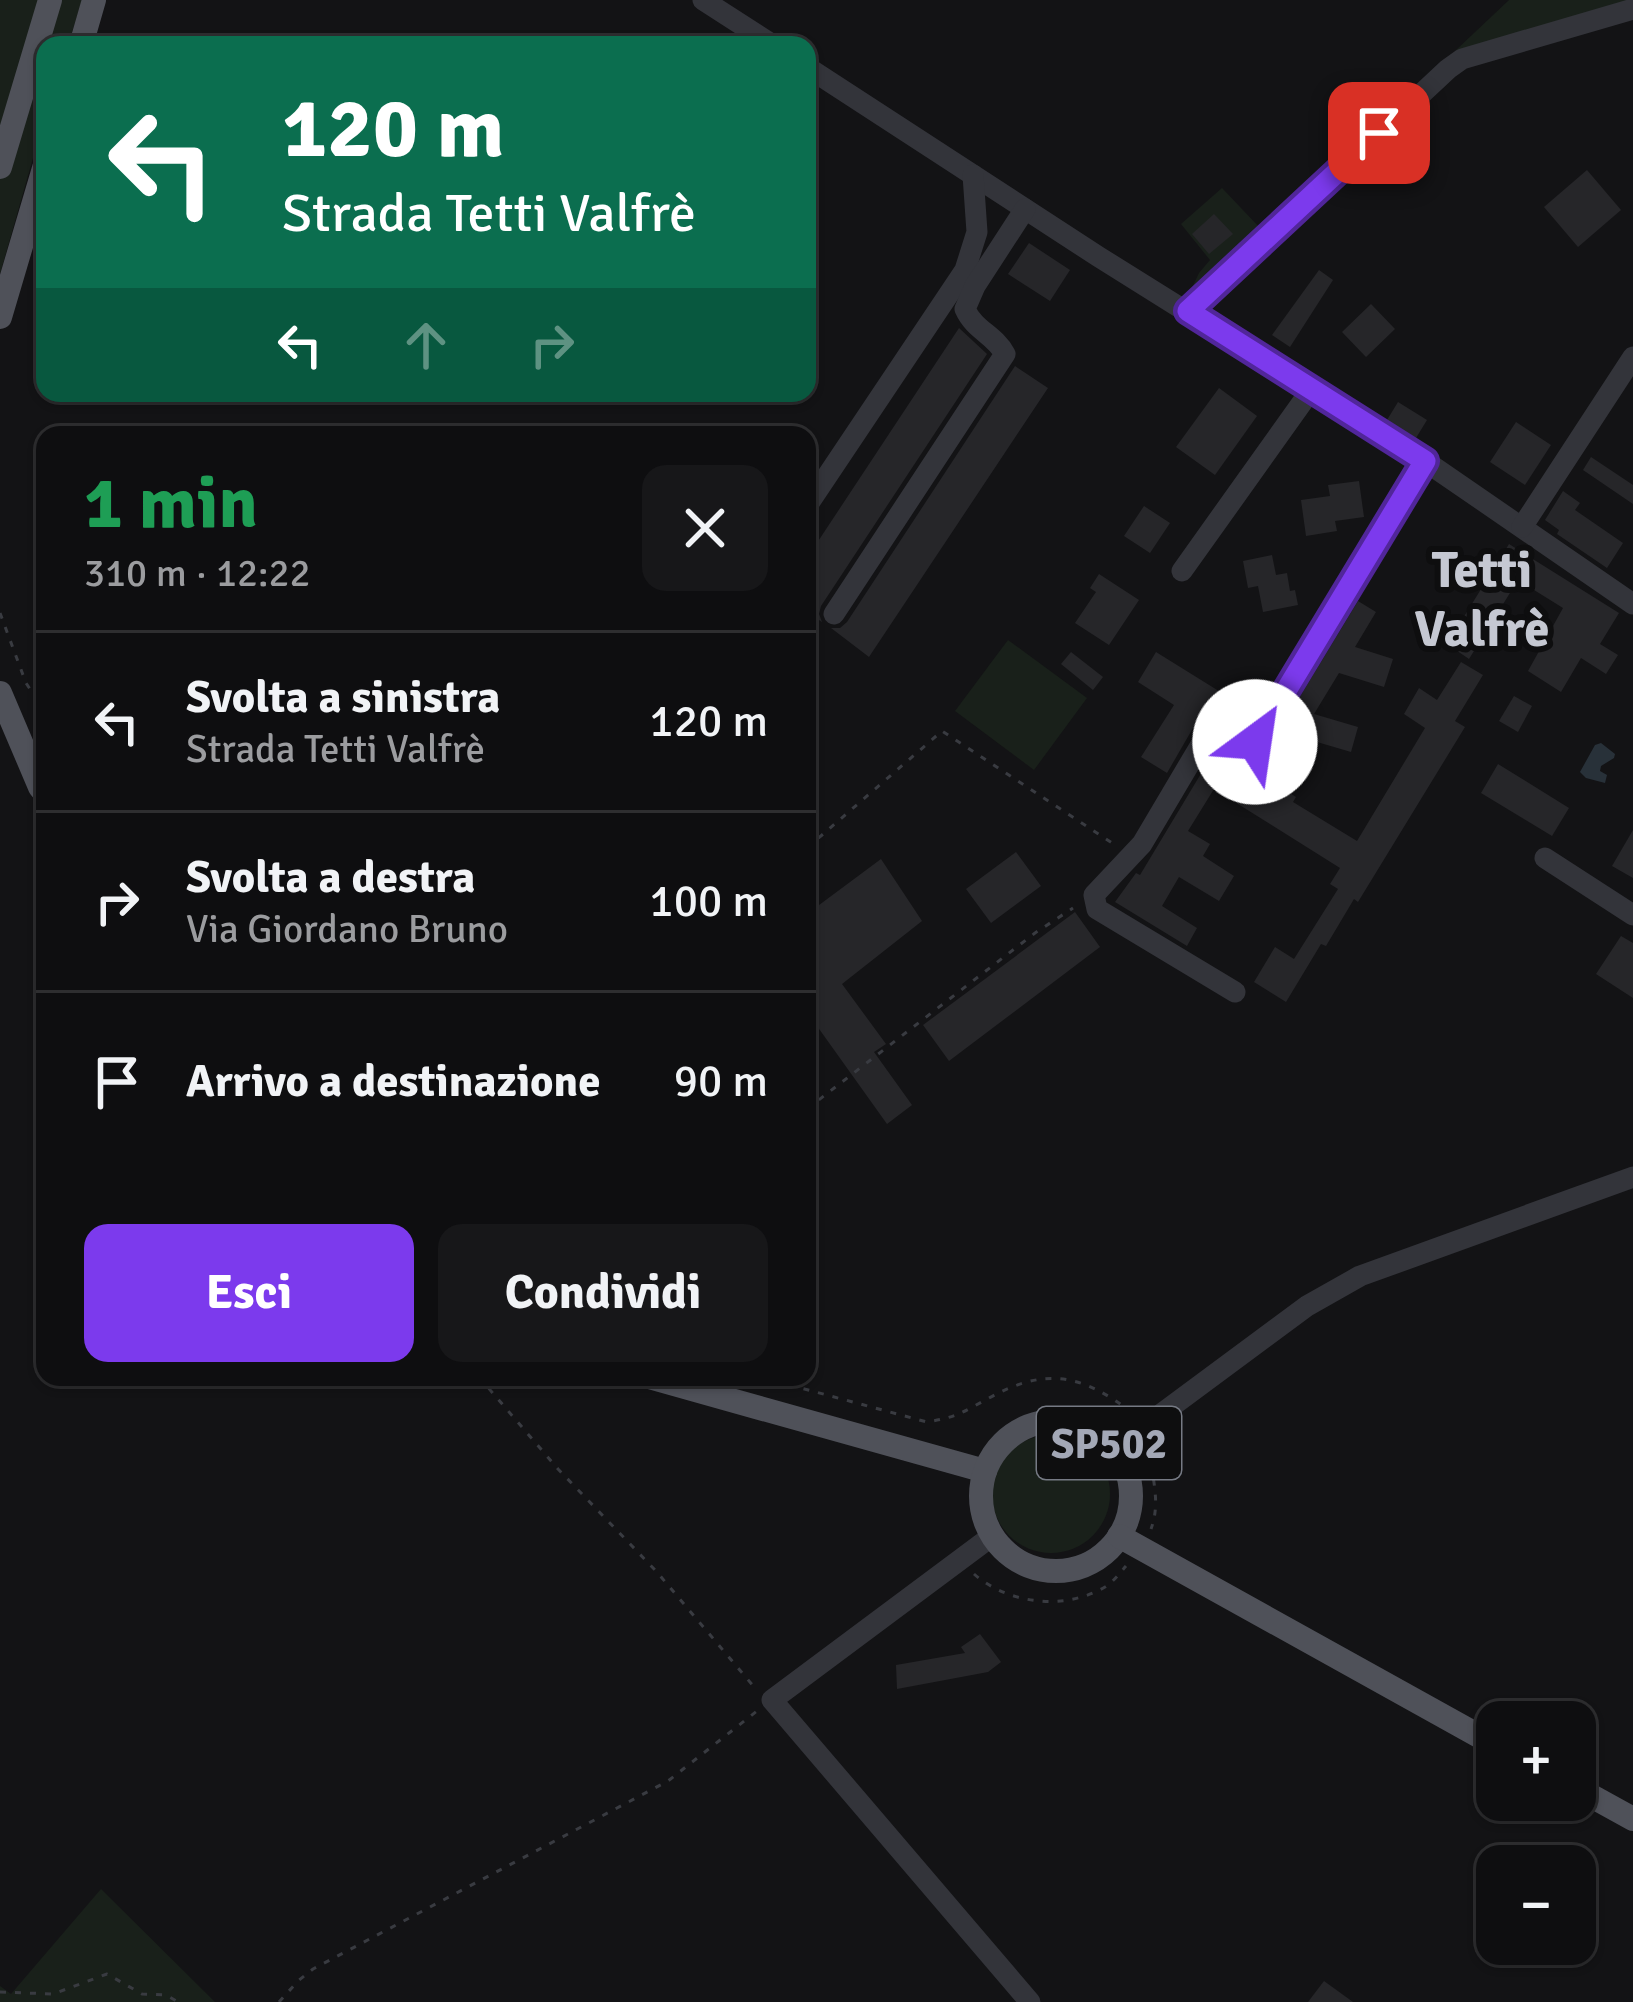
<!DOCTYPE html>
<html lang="it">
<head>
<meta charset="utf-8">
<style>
  :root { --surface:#0e0e10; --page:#171719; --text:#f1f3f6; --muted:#9b9c9f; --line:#2e2e30; --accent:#7c3aed }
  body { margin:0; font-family:Signika,sans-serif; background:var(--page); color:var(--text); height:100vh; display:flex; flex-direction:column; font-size:45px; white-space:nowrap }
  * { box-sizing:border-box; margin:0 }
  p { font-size:39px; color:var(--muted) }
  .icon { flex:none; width:66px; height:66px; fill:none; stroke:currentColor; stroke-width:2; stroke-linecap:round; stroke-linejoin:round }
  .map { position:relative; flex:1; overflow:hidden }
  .side { position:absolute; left:36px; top:426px; width:780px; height:960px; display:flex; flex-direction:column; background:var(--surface); border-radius:24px; box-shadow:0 3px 9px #0004,0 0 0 3px var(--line) }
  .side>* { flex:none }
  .guide { position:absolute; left:36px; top:36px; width:780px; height:366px; border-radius:24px; box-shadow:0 3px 9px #0004,0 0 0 3px var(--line); background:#0b6e4f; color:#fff; overflow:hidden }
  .controls { position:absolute; left:1476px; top:1701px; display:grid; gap:24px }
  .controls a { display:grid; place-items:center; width:120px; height:120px; border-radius:24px; background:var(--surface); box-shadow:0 3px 9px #0004,0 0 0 3px var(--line); font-size:60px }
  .pin { position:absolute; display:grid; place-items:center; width:102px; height:102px; color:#fff; margin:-51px; border-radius:24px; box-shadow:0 6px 18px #0006 }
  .me { position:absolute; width:132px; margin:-66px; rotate:31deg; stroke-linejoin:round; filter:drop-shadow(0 0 9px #0008) }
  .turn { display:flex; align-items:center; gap:42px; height:252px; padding:0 48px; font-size:54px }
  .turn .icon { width:156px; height:156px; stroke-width:2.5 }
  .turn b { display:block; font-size:84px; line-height:102px }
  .lanes { display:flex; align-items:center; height:114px; padding:0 48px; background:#0003; justify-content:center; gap:60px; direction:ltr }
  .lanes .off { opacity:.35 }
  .round { display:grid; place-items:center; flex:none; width:126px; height:126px; border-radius:24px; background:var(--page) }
  .summary { display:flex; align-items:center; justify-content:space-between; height:204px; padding:0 48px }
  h1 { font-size:72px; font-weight:700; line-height:90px; color:#1e9e55 }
  .primary-button { display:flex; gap:24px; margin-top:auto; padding:24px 48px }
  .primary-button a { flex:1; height:138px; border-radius:24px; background:var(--accent); color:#fff; font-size:48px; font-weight:700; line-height:138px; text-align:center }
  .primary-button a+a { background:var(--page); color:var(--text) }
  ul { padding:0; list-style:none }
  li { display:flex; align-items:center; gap:36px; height:180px; padding:0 48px; border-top:3px solid var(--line) }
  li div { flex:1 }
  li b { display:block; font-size:45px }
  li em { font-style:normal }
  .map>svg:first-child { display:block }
  .green { fill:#19201a }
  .water { fill:#283139 }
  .building { fill:#262629 }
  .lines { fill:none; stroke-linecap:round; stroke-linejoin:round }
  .path { stroke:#393b41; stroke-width:3; stroke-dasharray:6 9; stroke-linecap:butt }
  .minor { stroke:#33343a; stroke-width:21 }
  .major { stroke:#4f5159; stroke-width:24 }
  .route-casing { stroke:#51269a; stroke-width:30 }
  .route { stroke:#7c3aed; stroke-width:21 }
  .labels { text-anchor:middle; stroke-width:12; stroke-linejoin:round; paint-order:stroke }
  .shield { fill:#0e0e0f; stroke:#767a84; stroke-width:3 }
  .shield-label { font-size:42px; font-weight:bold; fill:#a3a8b6 }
  .quarter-label { font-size:51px; font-weight:bold; fill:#c5c8d2; stroke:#0e0e0f }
</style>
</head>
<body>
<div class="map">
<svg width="1633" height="2002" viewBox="0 0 1633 2002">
  <rect width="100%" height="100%" fill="#131315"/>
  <g class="green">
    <polygon points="0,0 82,0 68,45 45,45 45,116 0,274"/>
    <polygon points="1509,0 1633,0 1506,43 1455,51"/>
    <polygon points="1222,188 1260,228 1187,298 1199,273 1210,260 1181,224"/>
    <polygon points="1008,640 1087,698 1034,770 955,711"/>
    <circle cx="1051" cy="1494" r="59"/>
    <polygon points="101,1889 215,2002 0,2002 0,1986 11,1994"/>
  </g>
  <polygon class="water" points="1601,743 1615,754 1614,758 1601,766 1600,771 1607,775 1605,783 1586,778 1580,772 1595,745"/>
  <g class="building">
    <polygon points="1587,170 1621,210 1578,247 1544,207"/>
    <polygon points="1214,214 1233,234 1209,254 1192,234"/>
    <polygon points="1029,243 1070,270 1050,301 1008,274"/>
    <polygon points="1319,270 1333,280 1290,347 1272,335"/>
    <polygon points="1371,304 1395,329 1366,357 1342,332"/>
    <polygon points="959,328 987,354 821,606 819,614 822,622 807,612 807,558"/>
    <polygon points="1015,366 1048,388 869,657 831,628 840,628 847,622"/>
    <polygon points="1219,388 1257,416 1215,475 1176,447"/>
    <polygon points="1398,402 1427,420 1416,438 1387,420"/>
    <polygon points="1516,422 1551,445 1525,485 1490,462"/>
    <polygon points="1591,457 1633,485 1633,504 1583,470"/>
    <polygon points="1359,481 1364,517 1335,521 1337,531 1306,536 1301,500 1330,496 1328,485"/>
    <polygon points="1563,491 1580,503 1575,510 1623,543 1607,568 1557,534 1559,530 1545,520"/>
    <polygon points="1144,506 1170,523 1150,553 1124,536"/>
    <polygon points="1509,544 1619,613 1600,644 1618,655 1606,674 1581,658 1561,692 1528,671 1563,608 1518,580 1469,659 1447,644"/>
    <polygon points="1272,555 1276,575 1287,573 1290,591 1295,590 1298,605 1263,612 1258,586 1248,588 1243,561"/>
    <polygon points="1099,574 1139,600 1109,645 1075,623 1096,592 1090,588"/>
    <polygon points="1358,601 1376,612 1355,647 1393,659 1384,687 1339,673 1314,714 1358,727 1351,752 1300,737 1272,782 1296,797 1293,802 1357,841 1425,728 1404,714 1419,688 1437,700 1461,662 1483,675 1455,721 1465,727 1358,902 1354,899 1326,946 1321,944 1286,1002 1254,982 1275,947 1294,959 1338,889 1330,884 1340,868 1214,789 1188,831 1210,844 1203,856 1234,876 1219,901 1179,877 1162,906 1197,928 1187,946 1115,902 1136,873 1140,875 1214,752 1247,772 1255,760 1267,751"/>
    <polygon points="1071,652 1103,677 1093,690 1061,664"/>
    <polygon points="1156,652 1222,693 1204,721 1193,728 1167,773 1141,757 1174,705 1138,682"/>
    <polygon points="1514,696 1532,706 1518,732 1499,721"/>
    <polygon points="1498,764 1569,808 1552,836 1481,793"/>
    <polygon points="1633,830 1633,878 1612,866"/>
    <polygon points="1016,852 1041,886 991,923 966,889"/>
    <polygon points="881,859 922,921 842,984 886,1044 874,1052 912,1105 887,1124 807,1012 807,974 817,967 807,953 807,914"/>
    <polygon points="1075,912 1100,947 949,1061 923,1025"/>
    <polygon points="1621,936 1633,943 1633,998 1596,974"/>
    <polygon points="980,1634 1001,1662 988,1672 897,1689 896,1665 965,1653 961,1647"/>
    <polygon points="1324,1981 1353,2002 1308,2002"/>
  </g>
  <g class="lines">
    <g class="path">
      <polyline points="0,613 26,683 45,712"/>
      <polyline points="807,848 942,731 1112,843"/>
      <polyline points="807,1109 1035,933 1073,908"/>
      <polyline points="479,1377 558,1469 656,1571 755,1688"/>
      <path d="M760,1377L927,1422C958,1417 963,1412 989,1398C1045,1367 1081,1374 1130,1411"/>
      <path d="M1149,1450C1152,1477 1161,1502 1151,1529"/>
      <path d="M974,1574C1008,1604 1064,1611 1105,1587C1113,1582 1119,1574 1126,1566"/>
      <polyline points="0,1992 53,1994 107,1974 142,1994 166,1995 178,2002"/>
      <polyline points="279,2002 298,1981 313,1969 668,1781 757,1711"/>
    </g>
    <g class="minor">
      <polyline points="703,0 773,45"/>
      <polyline points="807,67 1099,257 1425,461 1633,604"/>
      <polyline points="1188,312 1448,69 1462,59 1633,9"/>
      <polyline points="807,506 965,270 977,232 973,175"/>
      <polyline points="1522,527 1633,357"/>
      <polyline points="1182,571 1311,390"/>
      <path d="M834,614L1005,354C994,334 975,331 965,309L975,286L1025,209"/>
      <polyline points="1545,858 1633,915"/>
      <path d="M1235,992L1097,909L1094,895L1142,844L1206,736C1220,735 1233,746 1246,748L1255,742L1425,461"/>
      <polyline points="1114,1449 1307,1306 1360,1276 1633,1177"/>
      <polyline points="992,1536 772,1700 1030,2002"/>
    </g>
    <g class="major">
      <polyline points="81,45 94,0"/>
      <polyline points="0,167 50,0"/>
      <polyline points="0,317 45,165"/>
      <polyline points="0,693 40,787 45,793"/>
      <polyline points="649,1377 985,1471"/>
      <circle cx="1056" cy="1496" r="75"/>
      <polyline points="1119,1536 1497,1746"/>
      <polyline points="1575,1787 1633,1819"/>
    </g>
  </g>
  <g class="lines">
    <g class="route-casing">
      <polyline id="route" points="1255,742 1425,461 1188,311 1379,133"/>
    </g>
    <use href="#route" class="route"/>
  </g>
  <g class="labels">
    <rect class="shield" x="1037" y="1407" width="144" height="72" rx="9"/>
    <g class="shield-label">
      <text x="1109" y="1458">SP502</text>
    </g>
    <g class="quarter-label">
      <text x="1482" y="587">Tetti<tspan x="1482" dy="59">Valfrè</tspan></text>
    </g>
  </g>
</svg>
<div class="controls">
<a>+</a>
<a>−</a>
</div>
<div class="pin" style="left:1379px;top:133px;background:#d93025"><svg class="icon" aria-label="arrive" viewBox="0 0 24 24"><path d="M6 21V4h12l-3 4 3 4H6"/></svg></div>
<svg class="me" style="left:1255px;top:742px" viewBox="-20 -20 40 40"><circle r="19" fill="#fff"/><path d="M0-13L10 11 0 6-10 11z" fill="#7c3aed"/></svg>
<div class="guide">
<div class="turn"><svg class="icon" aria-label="left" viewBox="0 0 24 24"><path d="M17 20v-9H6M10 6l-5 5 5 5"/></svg><div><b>120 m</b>Strada Tetti Valfrè</div></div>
<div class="lanes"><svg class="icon" aria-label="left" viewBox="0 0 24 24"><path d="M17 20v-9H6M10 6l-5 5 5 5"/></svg><svg class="icon off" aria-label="ahead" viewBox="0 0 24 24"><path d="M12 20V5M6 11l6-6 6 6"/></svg><svg class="icon off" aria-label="right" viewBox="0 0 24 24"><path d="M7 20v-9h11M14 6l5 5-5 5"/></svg></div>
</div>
<section class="side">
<div class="summary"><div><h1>1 min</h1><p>310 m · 12:22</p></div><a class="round"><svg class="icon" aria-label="close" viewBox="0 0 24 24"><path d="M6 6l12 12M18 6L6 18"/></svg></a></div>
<ul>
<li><svg class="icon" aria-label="left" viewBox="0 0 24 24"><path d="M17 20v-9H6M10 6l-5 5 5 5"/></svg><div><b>Svolta a sinistra</b><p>Strada Tetti Valfrè</p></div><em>120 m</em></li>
<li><svg class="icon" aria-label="right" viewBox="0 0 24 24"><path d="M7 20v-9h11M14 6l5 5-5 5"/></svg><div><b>Svolta a destra</b><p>Via Giordano Bruno</p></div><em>100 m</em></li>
<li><svg class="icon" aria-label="arrive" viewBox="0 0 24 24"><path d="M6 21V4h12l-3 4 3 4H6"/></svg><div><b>Arrivo a destinazione</b></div><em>90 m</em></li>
</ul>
<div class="primary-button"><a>Esci</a><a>Condividi</a></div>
</section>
</div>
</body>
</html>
